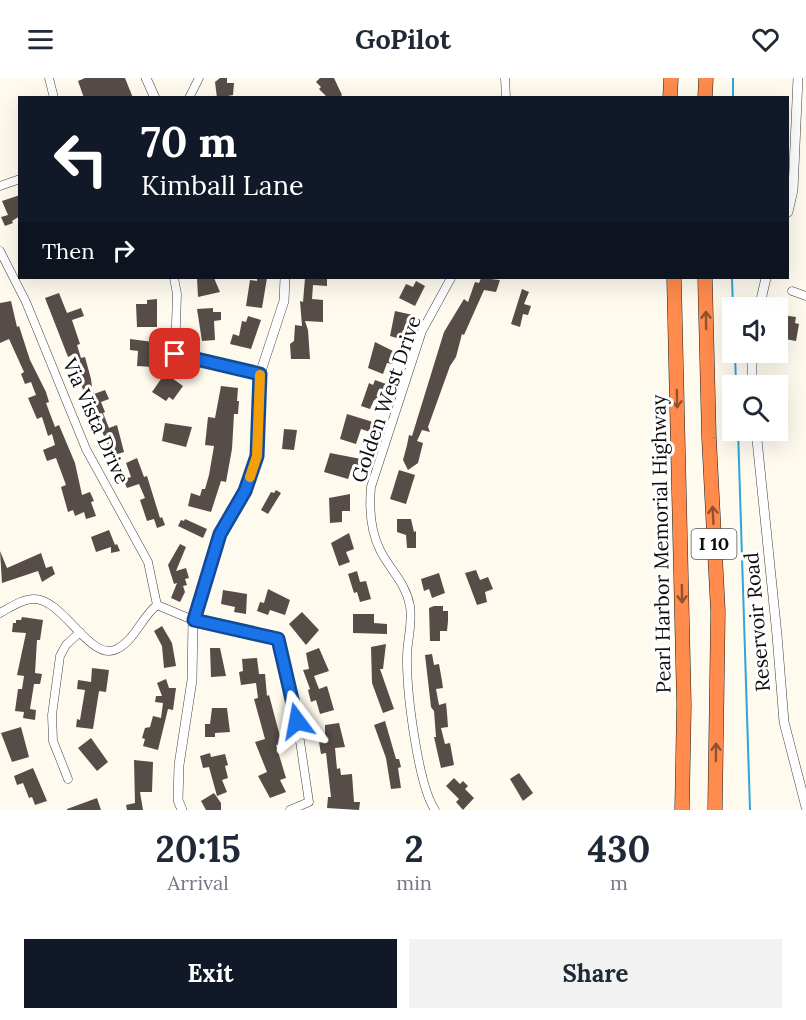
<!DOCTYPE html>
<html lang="en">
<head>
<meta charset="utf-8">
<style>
  :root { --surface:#fff; --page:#f2f2f3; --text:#1f2937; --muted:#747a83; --accent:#111827 }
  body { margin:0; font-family:Lora,serif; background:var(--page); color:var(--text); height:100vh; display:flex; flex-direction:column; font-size:22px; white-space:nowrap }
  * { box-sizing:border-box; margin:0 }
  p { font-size:20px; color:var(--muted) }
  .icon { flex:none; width:33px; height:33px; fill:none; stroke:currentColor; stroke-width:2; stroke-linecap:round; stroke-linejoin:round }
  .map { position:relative; height:732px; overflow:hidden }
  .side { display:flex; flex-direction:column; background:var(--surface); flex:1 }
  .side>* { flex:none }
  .top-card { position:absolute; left:18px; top:18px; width:771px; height:183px; border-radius:0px; box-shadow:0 6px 24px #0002; background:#111827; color:#fff; overflow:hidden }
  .fabs { position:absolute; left:722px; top:219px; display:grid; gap:12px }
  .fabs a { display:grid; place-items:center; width:66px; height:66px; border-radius:0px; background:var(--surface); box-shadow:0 6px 24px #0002; font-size:30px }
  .pin { position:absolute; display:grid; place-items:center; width:51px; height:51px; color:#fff; margin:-26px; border-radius:12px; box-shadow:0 3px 9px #0006 }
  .me { position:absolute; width:66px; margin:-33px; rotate:347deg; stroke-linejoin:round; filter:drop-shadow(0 0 4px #0008) }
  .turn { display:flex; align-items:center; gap:21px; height:126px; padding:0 24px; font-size:27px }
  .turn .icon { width:78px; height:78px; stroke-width:2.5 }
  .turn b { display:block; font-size:42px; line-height:51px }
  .then { display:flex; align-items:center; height:57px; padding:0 24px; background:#0003; gap:12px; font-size:22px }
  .eta { display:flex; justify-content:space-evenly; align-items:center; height:102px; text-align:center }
  .eta b { font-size:36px; font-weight:700; line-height:42px }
  .primary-button { display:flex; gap:12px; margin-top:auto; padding:12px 24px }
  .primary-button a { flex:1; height:69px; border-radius:0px; background:var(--accent); color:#fff; font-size:24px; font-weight:700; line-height:69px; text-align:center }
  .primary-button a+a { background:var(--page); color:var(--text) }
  header { display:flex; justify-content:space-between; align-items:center; height:78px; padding:0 24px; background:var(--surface); font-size:27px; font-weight:700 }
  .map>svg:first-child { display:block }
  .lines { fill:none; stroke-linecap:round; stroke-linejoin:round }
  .stream { stroke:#2ba7dc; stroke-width:2 }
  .building { fill:#574d48 }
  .minor-casing { stroke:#404040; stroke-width:9 }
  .tertiary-casing { stroke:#404040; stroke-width:10 }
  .motorway-casing { stroke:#1e1e1e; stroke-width:15 }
  .minor { stroke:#fff; stroke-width:8 }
  .tertiary { stroke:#fff; stroke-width:9 }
  .motorway { stroke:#ff8b4c; stroke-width:14 }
  .oneway { stroke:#925230 }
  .route-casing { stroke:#114b97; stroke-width:15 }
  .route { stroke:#1a73e8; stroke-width:10 }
  .slow { stroke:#f59e0b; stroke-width:10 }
  .labels { text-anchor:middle; stroke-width:6; stroke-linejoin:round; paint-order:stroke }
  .shield { fill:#fff; stroke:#565656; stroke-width:1.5 }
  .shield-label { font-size:18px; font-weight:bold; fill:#0d0d0d }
  .street-label { font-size:20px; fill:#0d0d0d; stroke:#fff }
</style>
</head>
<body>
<header><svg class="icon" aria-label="menu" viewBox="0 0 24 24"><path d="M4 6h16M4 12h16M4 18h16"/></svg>GoPilot<svg class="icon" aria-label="heart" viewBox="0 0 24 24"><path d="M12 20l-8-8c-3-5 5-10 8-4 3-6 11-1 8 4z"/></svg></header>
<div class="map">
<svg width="806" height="732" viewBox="0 0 806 732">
  <rect width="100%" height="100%" fill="#fffaee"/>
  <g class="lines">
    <g class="stream">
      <polyline points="733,20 733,0"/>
      <polyline points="732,200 733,230"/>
      <polyline points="735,274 736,308"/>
      <polyline points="738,352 750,732"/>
    </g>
  </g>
  <g class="building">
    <polygon points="85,0 125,0 133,20 84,20 78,3"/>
    <polygon points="220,0 227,0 227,5 234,5 233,17 217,20 215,4"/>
    <polygon points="320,0 334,0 342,17 339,20 328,20 319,11 321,9 316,4"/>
    <polygon points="20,117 20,138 12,143 13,145 5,148 1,139 8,137 2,123"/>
    <polygon points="197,200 214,200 220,214 198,219"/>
    <polygon points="257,200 267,200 262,230 246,228 250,202 257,203"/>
    <polygon points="305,200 327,200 327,208 313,207 312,221 323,222 323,244 305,243 308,252 310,281 291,281 290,266 294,263 295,247 302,248 300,223 303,224"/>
    <polygon points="481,200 500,202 496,214 484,212 464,257 462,256 456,279 450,288 428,349 430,354 422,352 417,363 423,365 418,385 408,392 403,382 407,367 409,357 412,358 444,254 464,221 468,224 475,204 479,205"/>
    <polygon points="416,203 425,208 415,228 399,220 406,206 413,209"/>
    <polygon points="522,211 529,214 524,226 531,228 528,237 523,236 520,249 511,246"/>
    <polygon points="59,215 67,235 81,230 84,238 72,242 80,266 77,267 81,280 85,279 91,301 92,309 83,312 72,277 68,279 45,220"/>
    <polygon points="157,221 157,249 137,249 136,226 147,226 147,222"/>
    <polygon points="11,223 17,249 19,248 30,282 46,314 49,324 46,325 55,349 59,347 75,385 82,417 90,414 94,423 91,424 96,438 86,441 84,434 75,438 73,432 68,434 61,409 66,407 56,380 47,383 43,372 55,367 52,356 48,358 42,339 37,341 28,320 36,317 31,304 25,306 21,296 24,294 9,261 0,265 0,225"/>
    <polygon points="213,230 213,234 221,234 221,242 214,243 215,262 202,263 197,231"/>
    <polygon points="395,233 413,237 407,253 403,252 400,261 390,258"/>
    <polygon points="782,237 796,239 795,245 799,246 796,263 785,261 784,267 777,266"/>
    <polygon points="248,238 261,242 251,271 230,266 233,256 239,258 242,243 246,244"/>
    <polygon points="130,261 153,264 153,289 137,288 138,273 130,272"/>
    <polygon points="375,264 397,275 393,286 387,285 383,296 368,290"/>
    <polygon points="165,295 183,308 173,322 169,319 166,323 152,314"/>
    <polygon points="375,302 386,306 379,324 374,322 370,331 361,328 369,305 373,307"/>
    <polygon points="221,308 238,310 237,323 239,323 238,336 234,336 232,371 226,404 221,403 211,434 188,428 191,415 200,418 202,411 205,411 209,397 214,368 205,367 208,339 215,340"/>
    <polygon points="92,310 94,316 105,312 109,321 101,324 105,334 103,335 109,350 117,347 124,374 108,379 105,371 109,370 88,320"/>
    <polygon points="347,336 373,344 370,354 361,351 356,366 340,361"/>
    <polygon points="165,345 192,349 186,369 162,363"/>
    <polygon points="284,351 297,352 294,372 282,371"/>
    <polygon points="330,375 361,381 356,397 350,395 348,401 324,394"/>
    <polygon points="137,380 144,399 147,398 160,440 162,439 165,447 157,450 154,441 147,443 140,422 145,420 139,406 127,410 123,401 131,399 126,385"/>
    <polygon points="399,392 415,397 406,426 390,421"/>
    <polygon points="276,412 281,415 268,436 261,432 271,414 274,415"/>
    <polygon points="350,416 350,433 342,433 342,444 330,445 329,420"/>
    <polygon points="185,441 207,451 203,460 178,448 181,442 184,443"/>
    <polygon points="397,441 411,441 414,454 416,453 416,470 407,470 406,457 397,454"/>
    <polygon points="109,452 115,467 117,466 120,473 111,475 111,469 96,474 91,459"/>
    <polygon points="349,455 354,471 346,474 350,484 339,488 331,465"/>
    <polygon points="180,466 186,469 176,493 186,490 189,500 185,501 187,507 183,508 185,514 180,524 171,520 177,505 174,506 168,487"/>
    <polygon points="0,473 7,490 41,475 46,490 52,488 55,496 42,504 38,493 2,505"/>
    <polygon points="476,492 480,502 488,499 493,511 485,514 487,524 477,527 465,495"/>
    <polygon points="357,493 360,504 366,503 371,521 360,524 357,514 354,515 348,496"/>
    <polygon points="439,495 445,515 432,520 429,511 424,513 421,501"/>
    <polygon points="268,511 290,522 285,537 270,532 268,537 257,533 260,524 264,525"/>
    <polygon points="223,512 247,516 246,536 234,534 235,529 221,526"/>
    <polygon points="434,528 443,528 443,533 448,533 448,543 447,553 440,553 440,563 430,563 429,530"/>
    <polygon points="302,534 319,552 306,567 289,546"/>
    <polygon points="353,536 374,536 374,545 387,546 387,556 353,555"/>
    <polygon points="22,539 43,542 40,562 37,562 35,595 42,596 40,606 34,606 30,631 36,632 35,642 23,640 24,634 15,633 18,611 22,611 24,598 17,597 26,555 12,554 13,545 16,545 16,542 21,542"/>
    <polygon points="162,548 172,565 176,588 164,590 162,568 154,553"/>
    <polygon points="386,566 383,591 380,591 394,631 383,635 372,605 371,569"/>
    <polygon points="210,570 220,570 226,598 211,599"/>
    <polygon points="319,570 329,593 314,598 319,611 327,608 334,632 320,636 316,622 311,624 308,612 310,611 303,592 309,591 306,575"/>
    <polygon points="432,576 434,587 439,586 442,603 443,610 436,611 439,627 446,625 447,635 448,649 441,650 445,666 450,665 454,687 441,690 434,659 436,659 434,633 431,629 425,577"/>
    <polygon points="257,580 259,596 265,596 267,618 269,617 282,666 276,667 286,700 280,702 286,714 270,720 258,698 267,694 255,664 265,661 254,621 258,620 256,605 241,607 239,594 243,593 242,581"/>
    <polygon points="92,590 109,592 106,614 99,613 93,651 76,649 77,641 80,642 85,612 77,611 78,602 91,604"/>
    <polygon points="166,601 169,610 176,610 173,632 168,631 158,672 143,668 145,661 142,660 145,650 150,649 153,638 161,640 163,625 155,624 156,618 162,618 157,605"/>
    <polygon points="212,630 227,630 230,654 215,655 215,659 205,659 205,646 210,646"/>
    <polygon points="385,643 396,681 399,681 401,689 398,690 401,710 391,711 386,680 374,647"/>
    <polygon points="339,645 345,669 335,670 337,691 340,690 341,697 352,696 354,724 360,724 359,732 327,730 328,719 331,719 326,675 321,676 319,664 325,663 325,647"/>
    <polygon points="21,649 29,679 12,684 1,655"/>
    <polygon points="91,660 108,684 97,693 78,670"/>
    <polygon points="210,675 211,679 225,676 228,687 225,688 228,700 222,702 227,714 217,718 209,689 203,690 200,678"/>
    <polygon points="134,682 153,684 152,714 140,714 143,732 127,732 126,727 135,725"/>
    <polygon points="33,690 47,723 35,727 32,719 29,720 23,705 17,707 14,698"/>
    <polygon points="519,695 533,715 523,723 510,701"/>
    <polygon points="454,700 460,706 463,703 468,708 465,711 474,720 463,732 456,724 459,721 446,708"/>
    <polygon points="214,715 221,725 221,732 206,732 201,723"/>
    <polygon points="97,720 101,732 67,732 67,731"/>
  </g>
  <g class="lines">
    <g class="minor-casing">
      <g id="minor">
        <polyline points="49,0 54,20"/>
        <polyline points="505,0 506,20"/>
        <polyline points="189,20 199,0"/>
        <polyline points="0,108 20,101"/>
        <polyline points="0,173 26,224 86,371 148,484 157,527"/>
        <polyline points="174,200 177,216 175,276 260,296"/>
        <polyline points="792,213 806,218"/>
        <path d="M0,535C11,529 22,521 34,521C64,521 90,585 117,571C135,562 141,540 157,527L193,542L278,561L297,643L309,724L290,732"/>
        <polyline points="68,701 53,663 52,637 60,578 66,567 80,554"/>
        <path d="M435,732C418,707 407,616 407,583C406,565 413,548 410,528C406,505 390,492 380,472C370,452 369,431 371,409L422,253L451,200"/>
      </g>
    </g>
    <g class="tertiary-casing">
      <g id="tertiary">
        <polyline points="146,0 155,20"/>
        <polyline points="788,134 793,112 798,0"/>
        <polyline points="759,230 766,200"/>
        <polyline points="752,308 752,274"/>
        <polyline points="756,352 777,557 784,644 806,729"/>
        <polyline points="182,732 178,722 179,687 192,602 193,542 220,456 245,413 257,378 260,296 284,223 285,200"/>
      </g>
    </g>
    <g class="motorway-casing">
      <g id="motorway">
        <polyline points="670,20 671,0"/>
        <polyline points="705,20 706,0"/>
        <polyline points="674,200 684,627 682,732"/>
        <polyline points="705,200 709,360 718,534 715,732"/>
      </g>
    </g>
    <use href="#minor" class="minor"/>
    <use href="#tertiary" class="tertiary"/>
    <use href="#motorway" class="motorway"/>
  </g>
  <defs><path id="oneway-shaft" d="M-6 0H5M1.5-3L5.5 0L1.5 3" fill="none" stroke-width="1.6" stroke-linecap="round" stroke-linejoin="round" transform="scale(1.5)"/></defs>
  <g class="oneway">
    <use href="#oneway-shaft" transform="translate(706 242) rotate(-91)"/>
    <use href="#oneway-shaft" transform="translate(677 321) rotate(89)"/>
    <use href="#oneway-shaft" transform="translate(713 437) rotate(-93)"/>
    <use href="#oneway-shaft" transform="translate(682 516) rotate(89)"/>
    <use href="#oneway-shaft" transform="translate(716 674) rotate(-89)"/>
  </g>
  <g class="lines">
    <g class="route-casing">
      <polyline id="route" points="175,276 260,296 257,378 245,413 220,456 194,542 278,561 297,643"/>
    </g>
    <use href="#route" class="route"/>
    <polyline class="slow" points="250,399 257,378 260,297"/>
  </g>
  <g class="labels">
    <rect class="shield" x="691.5" y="451" width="45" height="30" rx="4.5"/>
    <g class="shield-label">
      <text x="714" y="472">I 10</text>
    </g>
    <g class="street-label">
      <text transform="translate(386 321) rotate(-71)" y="7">Golden West Drive</text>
      <text transform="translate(96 343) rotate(66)" y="7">Via Vista Drive</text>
      <text transform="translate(661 466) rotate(-91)" y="7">Pearl Harbor Memorial Highway</text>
      <text transform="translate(757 544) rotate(-95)" y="7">Reservoir Road</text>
    </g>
  </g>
</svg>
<div class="fabs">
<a><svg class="icon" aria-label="sound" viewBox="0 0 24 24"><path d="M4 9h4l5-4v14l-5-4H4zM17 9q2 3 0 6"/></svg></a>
<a><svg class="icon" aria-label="search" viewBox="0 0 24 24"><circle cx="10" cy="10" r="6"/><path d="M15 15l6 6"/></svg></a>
</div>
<div class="pin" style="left:175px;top:276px;background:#d93025"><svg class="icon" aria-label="arrive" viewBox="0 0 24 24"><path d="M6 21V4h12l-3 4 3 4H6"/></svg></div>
<svg class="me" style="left:297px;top:643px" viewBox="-20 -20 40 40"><path d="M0-17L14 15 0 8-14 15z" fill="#1a73e8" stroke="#fff" stroke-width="4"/></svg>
<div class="top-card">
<div class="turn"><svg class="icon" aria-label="left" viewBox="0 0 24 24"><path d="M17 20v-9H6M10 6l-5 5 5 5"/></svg><div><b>70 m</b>Kimball Lane</div></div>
<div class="then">Then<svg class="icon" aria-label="right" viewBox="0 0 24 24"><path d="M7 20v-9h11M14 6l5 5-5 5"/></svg></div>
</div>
</div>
<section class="side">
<div class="eta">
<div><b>20:15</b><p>Arrival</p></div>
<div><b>2</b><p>min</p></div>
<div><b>430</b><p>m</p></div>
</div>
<div class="primary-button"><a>Exit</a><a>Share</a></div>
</section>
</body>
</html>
